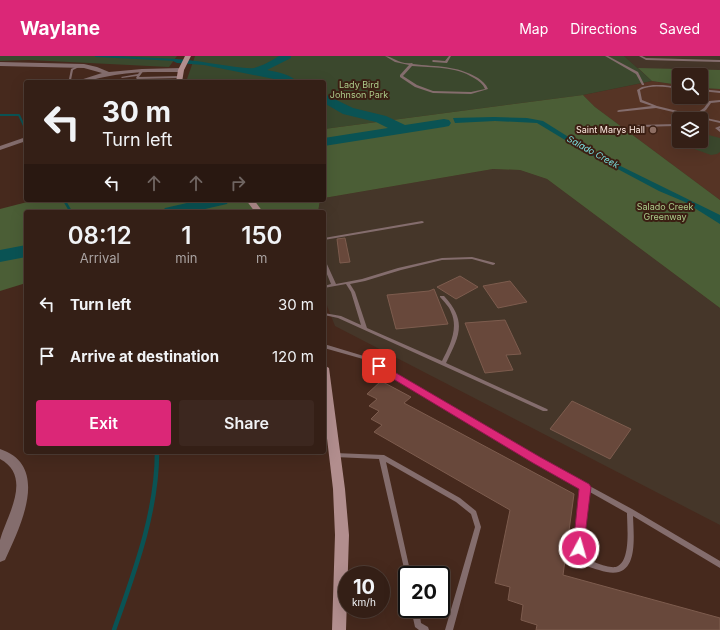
<!DOCTYPE html>
<html lang="en">
<head>
<meta charset="utf-8">
<style>
  :root { --surface:#341f16; --page:#3c271f; --text:#f1f3f6; --muted:#a9a2a1; --line:#4e3d35; --accent:#db2777 }
  body { margin:0; font-family:Inter,sans-serif; background:var(--page); color:var(--text); height:100vh; display:flex; flex-direction:column; font-size:15px; white-space:nowrap }
  * { box-sizing:border-box; margin:0 }
  p { font-size:13px; color:var(--muted) }
  .icon { flex:none; width:22px; height:22px; fill:none; stroke:currentColor; stroke-width:2; stroke-linecap:round; stroke-linejoin:round }
  .map { position:relative; flex:1; overflow:hidden }
  .side { position:absolute; left:24px; top:154px; width:302px; height:244px; display:flex; flex-direction:column; background:var(--surface); border-radius:4px; box-shadow:0 4px 16px #0002,0 0 0 1px var(--line) }
  .side>* { flex:none }
  .top-card { position:absolute; left:24px; top:24px; width:302px; height:122px; border-radius:4px; box-shadow:0 4px 16px #0002,0 0 0 1px var(--line); background:#341f16; color:var(--text); overflow:hidden }
  .tools { position:absolute; left:672px; top:12px; display:grid; gap:8px }
  .tools a { display:grid; place-items:center; width:36px; height:36px; border-radius:4px; background:var(--surface); box-shadow:0 4px 16px #0002,0 0 0 1px var(--line); font-size:20px }
  .speed { position:absolute; left:338px; top:510px; display:flex; gap:8px; font-size:20px; font-weight:700; text-align:center }
  .speed>* { display:grid; place-content:center; width:52px; height:52px; border-radius:50%; background:var(--surface); box-shadow:0 4px 16px #0002,0 0 0 1px var(--line); line-height:1 }
  .speed small { font-size:10px; font-weight:400 }
  .speed .limit { border:2px solid #111; border-radius:6px; background:#fff; color:#111 }
  .pin { position:absolute; display:grid; place-items:center; width:34px; height:34px; color:#fff; margin:-17px; border-radius:8px; box-shadow:0 2px 6px #0006 }
  .me { position:absolute; width:44px; margin:-22px; rotate:6deg; stroke-linejoin:round; filter:drop-shadow(0 0 3px #0008) }
  .turn { display:flex; align-items:center; gap:14px; height:84px; padding:0 12px; font-size:18px }
  .turn .icon { width:52px; height:52px; stroke-width:2.5 }
  .turn b { display:block; font-size:28px; line-height:34px }
  .lanes { display:flex; align-items:center; height:38px; padding:0 12px; background:#0003; justify-content:center; gap:20px; direction:ltr }
  .lanes .off { opacity:.35 }
  .eta { display:flex; justify-content:space-evenly; align-items:center; height:68px; text-align:center }
  .eta b { font-size:24px; font-weight:600; line-height:28px }
  .cta { display:flex; gap:8px; margin-top:auto; padding:8px 12px }
  .cta a { flex:1; height:46px; border-radius:4px; background:var(--accent); color:#fff; font-size:16px; font-weight:600; line-height:46px; text-align:center }
  .cta a+a { background:var(--page); color:var(--text) }
  ul { padding:0; list-style:none }
  li { display:flex; align-items:center; gap:12px; height:52px; padding:0 12px }
  li div { flex:1 }
  li b { display:block; font-size:15px }
  li em { font-style:normal }
  header { display:flex; align-items:center; gap:24px; box-sizing:border-box; height:56px; padding:0 20px; background:var(--accent); color:#fff }
  header strong { font-size:19px }
  nav { display:flex; gap:22px; margin-inline-start:auto; font-size:14px }
  .map>svg:first-child { display:block }
  .industrial { fill:#453629 }
  .built { fill:#563425; fill-rule:evenodd }
  .green { fill:#3b482d }
  .forest { fill:#4b5e36 }
  .water { fill:#0a5354 }
  .lines { fill:none; stroke-linecap:round; stroke-linejoin:round }
  .stream-far2 { stroke:#0a5354; stroke-width:2 }
  .stream-far1 { stroke:#0a5354; stroke-width:2.5 }
  .stream { stroke:#0a5354; stroke-width:4.5 }
  .river { fill:#0a5354; fill-rule:evenodd }
  .building { fill:#68483b; stroke:#7d5c4e }
  .lane { fill:#846d6d; fill-rule:evenodd }
  .street { fill:#846d6d; fill-rule:evenodd }
  .secondary { fill:#b28e8e; fill-rule:evenodd }
  .route { fill:#db2777; stroke:#8e194d }
  .education-dot { fill:#8d6e63; stroke:#3b1f13; stroke-width:1.5 }
  .labels { text-anchor:middle; stroke-width:4; stroke-linejoin:round; paint-order:stroke }
  .far-park-label { font-size:9px; fill:#accc8b; stroke:#3b1f13 }
  .far-poi-label { font-size:9px; fill:#feeae2; stroke:#3b1f13; text-anchor:end }
  .far-water-label { font-size:9px; font-style:italic; fill:#7adfdf; stroke:#3b1f13 }
</style>
</head>
<body>
<header>
<strong>Waylane</strong>
<nav><a>Map</a><a>Directions</a><a>Saved</a></nav>
</header>
<div class="map">
<svg width="720" height="574" viewBox="0 0 720 574">
  <rect width="100%" height="100%" fill="#46291d"/>
  <g class="industrial">
    <polygon points="624,0 720,0 720,33 701,32 701,19 679,19 679,29 652,25"/>
    <polygon points="493,113 520,114 547,123 720,252 720,469 335,270 324,242 324,156 318,156 320,144 324,144 324,142"/>
  </g>
  <path class="built" d="M652,25L679,29V41H701V32L720,33V144L595,51L583,39ZM679,63H701V85H679Z"/>
  <g class="green">
    <polygon points="0,0 177,0 169,11 29,4 0,5"/>
    <polygon points="195,0 624,0 652,25 583,39 324,73 324,26 186,26"/>
    <polygon points="701,77 720,82 720,96 717,98 711,99 672,85 679,81 679,85 701,85"/>
  </g>
  <g class="forest">
    <polygon points="638,12 720,14 720,33 701,32 701,19 679,19 679,29 652,25"/>
    <polygon points="583,39 595,51 720,144 720,252 547,123 520,114 493,113 324,142 324,73"/>
    <polygon points="35,144 320,144 318,156 26,156 26,227 0,235 0,153"/>
  </g>
  <polygon class="water" points="494,61 527,62 543,65 594,97 720,159 720,168 685,146 659,135 580,93 537,67 495,65 455,67 453,62"/>
  <g class="lines">
    <g class="stream-far2">
      <polyline points="96,0 177,4"/>
      <polyline points="0,59 19,59 26,74"/>
    </g>
    <polyline class="stream-far1" points="64,144 71,156"/>
    <path class="stream" d="M114,574C134,517 157,457 157,396"/>
    <g class="river">
      <path d="M279,0H291V2L267,14C276,16 291,18 297,26H281L274,23L204,9L177,7L171,4C181,0 239,14 254,12C262,10 273,4 279,0Z"/>
      <polygon points="324,38 353,52 386,60 405,69 444,63 449,64 451,67 449,70 444,71 324,90 324,82 388,72 376,66 343,58 324,47"/>
      <polygon points="200,144 229,144 227,148 192,156 162,156 165,152"/>
      <polygon points="26,189 26,201 0,206 0,194"/>
    </g>
  </g>
  <g class="building">
    <polygon points="345,182 350,206 340,207 337,183"/>
    <polygon points="460,220 478,231 456,243 437,231"/>
    <polygon points="510,225 527,246 498,252 483,230"/>
    <polygon points="434,233 448,268 396,273 387,239 429,235"/>
    <polygon points="505,264 521,298 506,299 513,314 485,317 465,267"/>
    <polygon points="381,325 411,341 404,347 574,438 563,519 720,562 720,574 536,574 537,569 521,564 523,549 508,544 510,531 495,527 510,454 374,376 382,369 371,363 379,355 369,350 377,343 367,338"/>
    <polygon points="572,345 631,373 610,403 550,373"/>
  </g>
  <g class="lines">
    <g class="lane">
      <path d="M385,0C394,1 400,9 412,7L413,8C437,11 456,9 478,22C482,25 486,28 488,33L471,38L433,37L415,31L400,21V19L409,9L395,6ZM412,10C433,12 455,10 474,22C479,25 483,28 485,33L471,36L433,35L417,29L403,20Z"/>
      <polygon points="449,0 451,0 447,7 433,6 432,5 433,4 445,5"/>
      <polygon points="605,0 608,0 638,16 644,28 644,29 642,29 636,18"/>
      <polygon points="639,0 642,0 646,2 720,4 720,6 646,4"/>
      <polygon points="79,9 81,10 73,14 71,24 65,26 62,26 69,23 71,13"/>
      <polygon points="142,13 144,14 139,21 180,20 181,21 180,22 137,23 136,22 137,20 122,22 121,21 138,18"/>
      <path d="M653,29H663L679,31V33C666,31 652,28 640,34L642,44L657,50L694,59L704,52L709,45L720,44V46L711,47L706,54L697,60L720,65V67L656,52L618,56L617,55L619,54L652,50L640,46L637,34L642,31Z"/>
      <polygon points="701,33 720,35 720,37 701,35"/>
      <polygon points="679,66 679,68 675,70 639,71 637,70 639,69 674,68"/>
      <polygon points="720,70 720,72 719,72 720,73 720,76 715,72"/>
      <polygon points="422,165 424,166 423,167 324,184 324,182"/>
      <path d="M472,201L495,207V208L493,209L472,203L442,204L401,214L365,225L350,228L355,236L367,272L442,305C449,291 459,273 451,256C449,250 444,246 440,241V240H444C467,265 460,279 446,307L547,353L548,354L547,355H543L338,262L324,259V257L341,260L361,269L351,236L346,228L324,232V230L331,228L324,211V205L326,206L336,228L362,223L398,212L442,202Z"/>
      <path d="M324,288L367,301L538,402L632,453L720,505V512L633,460C634,486 639,528 599,514C592,512 581,509 578,502C573,492 580,445 582,432L534,406L363,303L324,292ZM588,435L627,457C627,469 631,503 618,510C615,512 610,511 606,510C598,508 590,505 584,499L582,492Z"/>
      <polygon points="333,397 335,397 384,399 460,442 476,455 481,471 453,574 445,574 475,471 471,458 456,446 386,406 411,519 407,519 407,522 406,521 379,403 335,401 333,401 332,399"/>
      <polygon points="411,553 419,553 421,567 428,571 429,574 419,574 415,571"/>
    </g>
    <g class="street">
      <path d="M0,6L84,8L97,11L109,16L142,13L181,12L184,14L181,16C159,16 137,15 115,19C101,21 88,26 74,26L102,17L84,12L0,10Z"/>
      <polygon points="26,81 26,85 0,94 0,90"/>
      <path d="M0,393C51,410 20,471 5,504L0,506C0,499 0,491 0,484C7,459 33,421 0,403Z"/>
    </g>
    <g class="secondary">
      <polygon points="185,0 191,0 184,14 182,26 176,26 178,14"/>
      <polygon points="246,144 254,144 263,156 255,156"/>
      <polygon points="324,309 329,312 345,433 349,479 346,574 332,574 335,479 333,433 324,357"/>
    </g>
  </g>
  <polygon class="route" points="379,307 540,401 589,428 591,431 583,496 579,497 575,496 573,492 579,433 533,407 375,312 375,308"/>
  <circle class="education-dot" cx="653" cy="74" r="4"/>
  <g class="labels">
    <g class="far-park-label">
      <text x="359" y="32">Lady Bird<tspan x="359" dy="10">Johnson Park</tspan></text>
      <text x="665" y="154">Salado Creek<tspan x="665" dy="10">Greenway</tspan></text>
    </g>
    <g class="far-poi-label">
      <text x="645" y="77">Saint Marys Hall</text>
    </g>
    <g class="far-water-label">
      <text transform="translate(593 96) rotate(29)" y="3">Salado Creek</text>
    </g>
  </g>
</svg>
<div class="tools">
<a><svg class="icon" aria-label="search" viewBox="0 0 24 24"><circle cx="10" cy="10" r="6"/><path d="M15 15l6 6"/></svg></a>
<a><svg class="icon" aria-label="layers" viewBox="0 0 24 24"><path d="M12 4l9 5-9 5-9-5zM3 14l9 5 9-5"/></svg></a>
</div>
<div class="speed"><div>10<small>km/h</small></div><div class="limit">20</div></div>
<div class="pin" style="left:379px;top:310px;background:#d93025"><svg class="icon" aria-label="arrive" viewBox="0 0 24 24"><path d="M6 21V4h12l-3 4 3 4H6"/></svg></div>
<svg class="me" style="left:579px;top:492px" viewBox="-20 -20 40 40"><circle r="17" fill="#db2777" stroke="#fff" stroke-width="3"/><path d="M0-11L8 9 0 5-8 9z" fill="#fff"/></svg>
<div class="top-card">
<div class="turn"><svg class="icon" aria-label="left" viewBox="0 0 24 24"><path d="M17 20v-9H6M10 6l-5 5 5 5"/></svg><div><b>30 m</b>Turn left</div></div>
<div class="lanes"><svg class="icon" aria-label="left" viewBox="0 0 24 24"><path d="M17 20v-9H6M10 6l-5 5 5 5"/></svg><svg class="icon off" aria-label="ahead" viewBox="0 0 24 24"><path d="M12 20V5M6 11l6-6 6 6"/></svg><svg class="icon off" aria-label="ahead" viewBox="0 0 24 24"><path d="M12 20V5M6 11l6-6 6 6"/></svg><svg class="icon off" aria-label="right" viewBox="0 0 24 24"><path d="M7 20v-9h11M14 6l5 5-5 5"/></svg></div>
</div>
<section class="side">
<div class="eta">
<div><b>08:12</b><p>Arrival</p></div>
<div><b>1</b><p>min</p></div>
<div><b>150</b><p>m</p></div>
</div>
<ul>
<li><svg class="icon" aria-label="left" viewBox="0 0 24 24"><path d="M17 20v-9H6M10 6l-5 5 5 5"/></svg><div><b>Turn left</b></div><em>30 m</em></li>
<li><svg class="icon" aria-label="arrive" viewBox="0 0 24 24"><path d="M6 21V4h12l-3 4 3 4H6"/></svg><div><b>Arrive at destination</b></div><em>120 m</em></li>
</ul>
<div class="cta"><a>Exit</a><a>Share</a></div>
</section>
</div>
</body>
</html>
